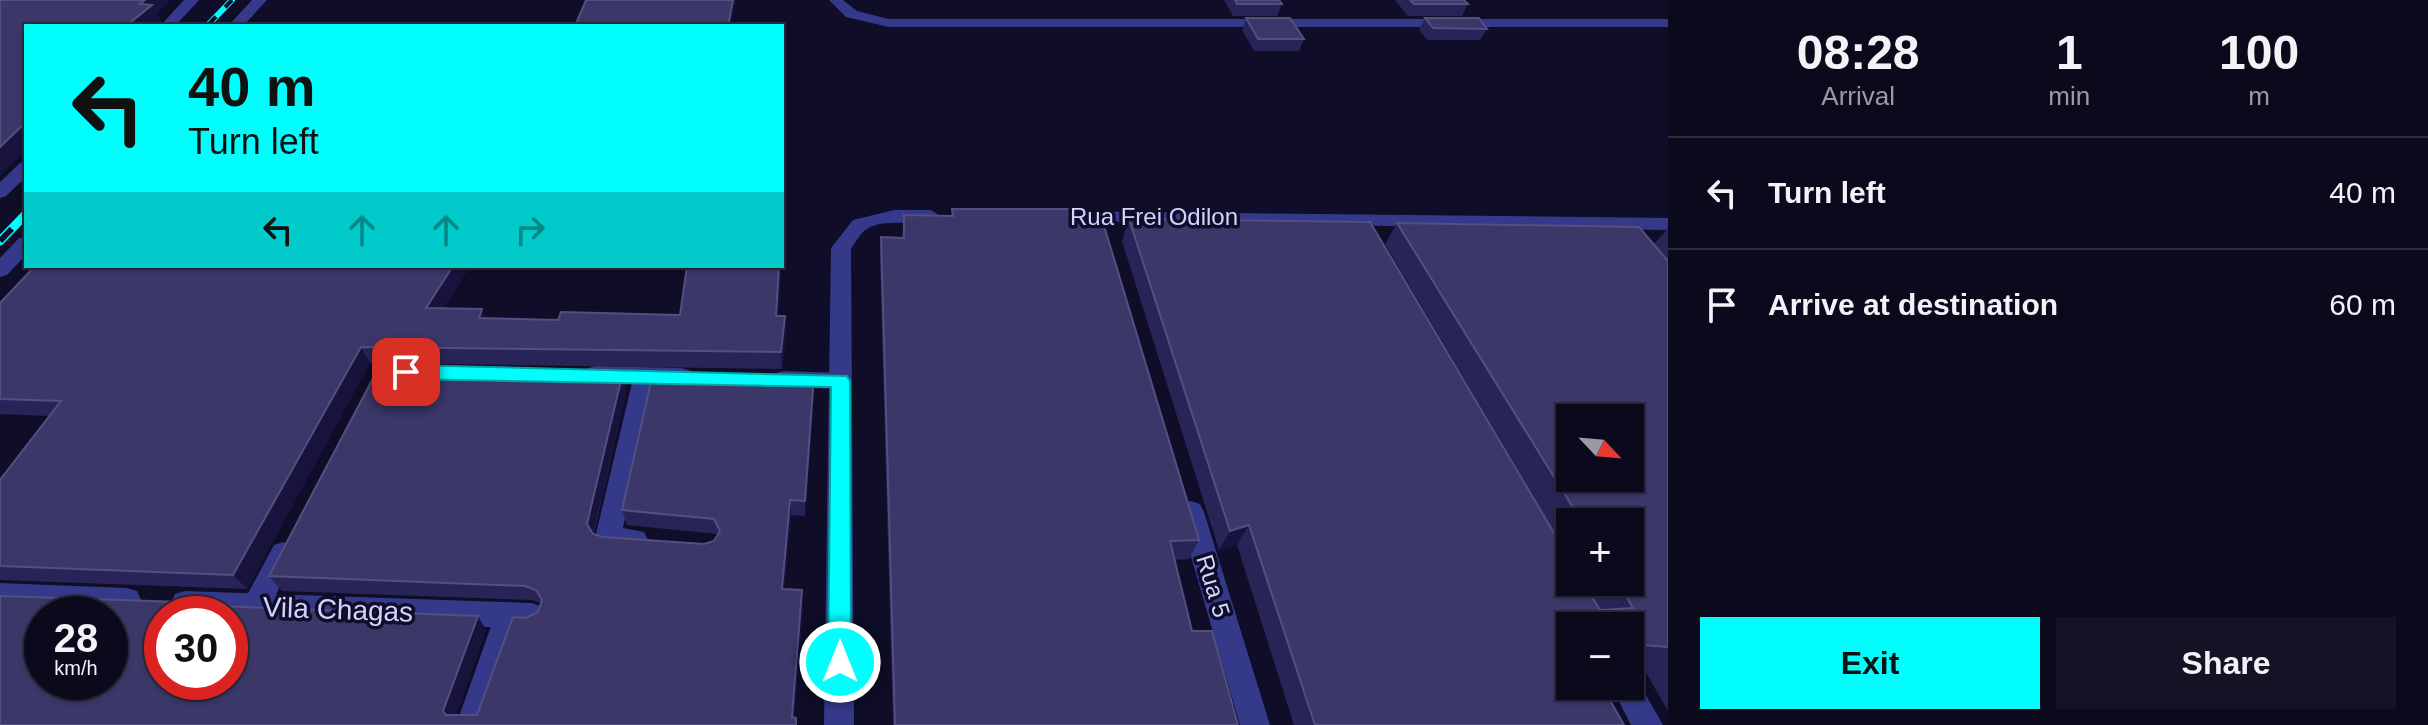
<!DOCTYPE html>
<html lang="en">
<head>
<meta charset="utf-8">
<style>
  :root { --surface:#0b0a1d; --page:#141326; --text:#f1f3f6; --muted:#9a9aa4; --line:#2b2b3b; --accent:#00fefd }
  body { margin:0; font-family:Arial,sans-serif; background:var(--page); color:var(--text); height:100vh; display:flex; flex-direction:column; font-size:30px; white-space:nowrap }
  * { box-sizing:border-box; margin:0 }
  p { font-size:26px; color:var(--muted) }
  .icon { flex:none; width:44px; height:44px; fill:none; stroke:currentColor; stroke-width:2; stroke-linecap:round; stroke-linejoin:round }
  .map { position:relative; flex:1; overflow:hidden }
  .drawer { display:flex; flex-direction:column; background:var(--surface); width:760px }
  .drawer>* { flex:none }
  .top-card { position:absolute; left:24px; top:24px; width:760px; height:244px; border-radius:0px; box-shadow:0 2px 6px #0004,0 0 0 2px var(--line); background:#00fefd; color:#111; overflow:hidden }
  .needle { width:52px; rotate:116deg }
  .fabs { position:absolute; left:1556px; top:404px; display:grid; gap:16px }
  .fabs a { display:grid; place-items:center; width:88px; height:88px; border-radius:0px; background:var(--surface); box-shadow:0 2px 6px #0004,0 0 0 2px var(--line); font-size:40px }
  .speed { position:absolute; left:24px; top:596px; display:flex; gap:16px; font-size:40px; font-weight:700; text-align:center }
  .speed>* { display:grid; place-content:center; width:104px; height:104px; border-radius:50%; background:var(--surface); box-shadow:0 2px 6px #0004,0 0 0 2px var(--line); line-height:1 }
  .speed small { font-size:20px; font-weight:400 }
  .speed .limit { border:12px solid #d22; background:#fff; color:#111 }
  .pin { position:absolute; display:grid; place-items:center; width:68px; height:68px; color:#fff; margin:-34px; border-radius:16px; box-shadow:0 4px 12px #0006 }
  .me { position:absolute; width:88px; margin:-44px; rotate:0deg; stroke-linejoin:round; filter:drop-shadow(0 0 6px #0008) }
  .turn { display:flex; align-items:center; gap:28px; height:168px; padding:0 32px; font-size:36px }
  .turn .icon { width:104px; height:104px; stroke-width:2.5 }
  .turn b { display:block; font-size:56px; line-height:68px }
  .lanes { display:flex; align-items:center; height:76px; padding:0 32px; background:#0003; justify-content:center; gap:40px; direction:ltr }
  .lanes .off { opacity:.35 }
  .eta { display:flex; justify-content:space-evenly; align-items:center; height:136px; text-align:center }
  .eta b { font-size:48px; font-weight:700; line-height:56px }
  .button { display:flex; gap:16px; margin-top:auto; padding:16px 32px }
  .button a { flex:1; height:92px; border-radius:0px; background:var(--accent); color:#111; font-size:32px; font-weight:700; line-height:92px; text-align:center }
  .button a+a { background:var(--page); color:var(--text) }
  ul { padding:0; list-style:none }
  li { display:flex; align-items:center; gap:24px; height:112px; padding:0 32px; border-top:2px solid var(--line) }
  li div { flex:1 }
  li b { display:block; font-size:30px }
  li em { font-style:normal }
  main { display:flex; flex:1; min-height:0 }
  .map>svg:first-child { display:block }
  .lines { fill:none; stroke-linecap:round; stroke-linejoin:round }
  .service { fill:#34398a; fill-rule:evenodd }
  .minor { fill:#34398a; fill-rule:evenodd }
  .rail-far1-casing { stroke:#00fefd; stroke-width:6 }
  .rail-casing { stroke:#00fefd; stroke-width:9 }
  .rail-far1 { stroke:#0f0d27; stroke-width:4; stroke-dasharray:13; stroke-linecap:butt }
  .rail { stroke:#0f0d27; stroke-width:6; stroke-dasharray:17; stroke-linecap:butt }
  .wall { fill:#292457 }
  .shaded-wall { fill:#17133c }
  .building { fill:#3b3769; stroke:#534f80; stroke-width:2; fill-rule:evenodd }
  .route { fill:#00fefd; stroke:#00a5a4; stroke-width:2 }
  .labels { text-anchor:middle; stroke-width:7; stroke-linejoin:round; paint-order:stroke }
  .street-label { font-size:24px; fill:#d3d3ff; stroke:#0f0d27 }
  .near-street-label { font-size:28px; fill:#d3d3ff; stroke:#0f0d27 }
</style>
</head>
<body>
<main>
<div class="map">
<svg width="1668" height="725" viewBox="0 0 1668 725">
  <rect width="100%" height="100%" fill="#0f0d27"/>
  <g class="lines">
    <g class="service">
      <polygon points="829,0 843,0 857,11 889,19 1668,19 1668,27 889,27 846,17"/>
      <path d="M596,366L681,368L689,370L692,376L689,382L654,384L623,528L644,532L648,540L644,548C630,553 613,551 599,546L595,538L632,383L588,380L585,374L588,368Z"/>
      <polygon points="784,371 841,373 849,375 852,381 849,387 841,389 784,387 776,385 773,379 776,373"/>
      <polygon points="283,542 292,545 296,553 266,615 256,618 246,615 242,606 246,597 274,545"/>
      <polygon points="509,602 519,606 523,615 486,725 456,725 495,615 499,606"/>
    </g>
    <g class="minor">
      <polygon points="184,0 199,0 175,26 160,26"/>
      <polygon points="252,0 267,0 243,26 228,26"/>
      <polygon points="26,162 26,177 6,196 0,198 0,182 20,163"/>
      <path d="M894,210H931L940,216C928,230 886,216 867,229C861,232 855,243 851,249L854,725H824L831,248L853,220Z"/>
      <polygon points="1061,211 1668,218 1668,230 1054,221 1052,217 1054,213"/>
      <polygon points="26,237 26,255 7,275 0,277 0,258 19,238"/>
      <polygon points="1191,501 1200,504 1204,512 1270,725 1240,725 1178,512 1182,504"/>
      <polygon points="0,583 127,588 137,591 141,600 137,609 127,612 0,607"/>
      <polygon points="185,591 532,603 542,607 546,616 542,625 532,629 181,614 175,612 171,603 175,594"/>
      <polygon points="1630,674 1635,676 1663,725 1631,725 1611,686 1630,686"/>
    </g>
    <g class="rail-far1-casing">
      <polyline id="rail-far1" points="207,26 232,0"/>
    </g>
    <g class="rail-casing">
      <polyline id="rail" points="0,241 26,214"/>
    </g>
    <use href="#rail-far1" class="rail-far1"/>
    <use href="#rail" class="rail"/>
  </g>
  <g class="wall">
    <polygon points="1224,0 1279,0 1282,4 1277,16 1233,16"/>
    <polygon points="1395,0 1464,0 1468,4 1462,16 1408,16"/>
    <polygon points="1246,18 1304,39 1299,51 1254,51 1242,30"/>
    <polygon points="1425,18 1487,29 1480,40 1427,40 1419,30"/>
    <polygon points="952,209 1089,219 1199,540 1189,559 1174,560 1192,631 1238,725 893,725 880,259 881,237 902,238 904,215 951,216"/>
    <polygon points="1129,219 1583,582 1630,582 1630,522 1570,522 1570,559 1385,244 1397,223 1654,244 1668,228 1668,711 1641,664 1630,664 1630,626 1570,626 1570,686 1624,725 1294,725 1237,545 1219,550 1122,241"/>
    <polygon points="35,266 464,266 466,272 443,309 482,309 485,318 558,320 680,315 781,277 778,316 785,316 786,332 782,369 370,363 247,589 0,580 0,480 49,416 0,414 0,303"/>
    <polygon points="627,388 594,534 603,537 704,544 714,541 718,535 717,534 627,525 622,510 814,392 805,516 791,515 784,589 803,604 794,718 0,725 215,606 486,630 456,715 477,715 526,618 538,612 541,603 532,600 282,591 269,576"/>
  </g>
  <g class="shaded-wall">
    <polygon points="145,0 169,0 169,1 157,13 161,20 154,26 126,26 140,4"/>
    <polygon points="733,0 736,0 731,26 728,26"/>
    <polygon points="26,122 26,150 0,176 0,147"/>
    <polygon points="453,266 464,266 466,272 433,325 426,308"/>
    <polygon points="779,266 781,277 777,333 776,316"/>
    <polygon points="482,309 488,326 479,318"/>
    <polygon points="785,316 786,332 782,369 781,352"/>
    <polygon points="361,347 370,363 247,589 233,575"/>
    <polygon points="623,372 627,388 592,539 587,524"/>
    <polygon points="814,375 814,392 805,516 805,501"/>
    <polygon points="790,500 791,515 783,603 782,589"/>
    <polygon points="1249,525 1237,545 1219,550 1230,531"/>
    <polygon points="802,590 803,604 794,725 792,717"/>
    <polygon points="478,616 486,630 453,724 443,711"/>
  </g>
  <g class="building">
    <polygon points="0,0 145,0 140,4 152,5 126,26 26,26 26,122 0,147"/>
    <polygon points="586,0 733,0 728,26 575,26"/>
    <polygon points="1235,0 1279,0 1282,4 1237,4"/>
    <polygon points="1410,0 1464,0 1468,4 1414,4"/>
    <polygon points="1246,18 1290,18 1304,39 1258,39"/>
    <polygon points="1425,18 1479,18 1487,29 1433,28"/>
    <polygon points="952,209 1086,209 1089,219 1102,219 1199,540 1170,541 1192,631 1212,631 1238,725 895,725 881,237 904,238 904,215 953,216"/>
    <path d="M1129,219L1370,222L1570,560V582H1583L1600,610L1633,608L1618,582H1630V522H1582L1397,223L1639,227L1668,261V647L1630,644V626H1570V686H1602L1624,725H1315L1249,525L1230,531ZM1570,418H1630V478H1570Z"/>
    <polygon points="35,266 453,266 426,308 482,309 479,318 558,320 561,312 680,315 687,266 779,266 776,316 785,316 781,352 361,347 233,575 0,566 0,480 61,401 0,399 0,303"/>
    <path d="M379,367L623,372L587,524L593,534L603,537L704,544L714,541L720,531L714,519L622,510L653,373L814,375L805,501L790,500L782,589L802,590L792,717L796,718V725H0V596L212,603L215,606L478,616L443,711L446,715H477L513,617L526,618L538,612L542,600L536,590L525,586L269,576ZM42,614H110V682H42ZM162,614H230V682H162Z"/>
  </g>
  <polygon class="route" points="406,365 847,376 850,381 851,662 848,670 840,674 831,670 828,662 831,387 406,379 396,372"/>
  <g class="labels">
    <g class="street-label">
      <text x="1154" y="225">Rua Frei Odilon</text>
      <text transform="translate(1213 586) rotate(73)" y="8">Rua 5</text>
    </g>
    <g class="near-street-label">
      <text transform="translate(338 609) rotate(2)" y="10">Vila Chagas</text>
    </g>
  </g>
</svg>
<div class="fabs">
<a><svg class="needle" viewBox="-14 -14 28 28"><path d="M0-13l5 13h-10z" fill="#e53935"/><path d="M0 13l5-13h-10z" fill="#9a9aa4"/></svg></a>
<a>+</a>
<a>−</a>
</div>
<div class="speed"><div>28<small>km/h</small></div><div class="limit">30</div></div>
<div class="pin" style="left:406px;top:372px;background:#d93025"><svg class="icon" aria-label="arrive" viewBox="0 0 24 24"><path d="M6 21V4h12l-3 4 3 4H6"/></svg></div>
<svg class="me" style="left:840px;top:662px" viewBox="-20 -20 40 40"><circle r="17" fill="#00fefd" stroke="#fff" stroke-width="3"/><path d="M0-11L8 9 0 5-8 9z" fill="#fff"/></svg>
<div class="top-card">
<div class="turn"><svg class="icon" aria-label="left" viewBox="0 0 24 24"><path d="M17 20v-9H6M10 6l-5 5 5 5"/></svg><div><b>40 m</b>Turn left</div></div>
<div class="lanes"><svg class="icon" aria-label="left" viewBox="0 0 24 24"><path d="M17 20v-9H6M10 6l-5 5 5 5"/></svg><svg class="icon off" aria-label="ahead" viewBox="0 0 24 24"><path d="M12 20V5M6 11l6-6 6 6"/></svg><svg class="icon off" aria-label="ahead" viewBox="0 0 24 24"><path d="M12 20V5M6 11l6-6 6 6"/></svg><svg class="icon off" aria-label="right" viewBox="0 0 24 24"><path d="M7 20v-9h11M14 6l5 5-5 5"/></svg></div>
</div>
</div>
<section class="drawer">
<div class="eta">
<div><b>08:28</b><p>Arrival</p></div>
<div><b>1</b><p>min</p></div>
<div><b>100</b><p>m</p></div>
</div>
<ul>
<li><svg class="icon" aria-label="left" viewBox="0 0 24 24"><path d="M17 20v-9H6M10 6l-5 5 5 5"/></svg><div><b>Turn left</b></div><em>40 m</em></li>
<li><svg class="icon" aria-label="arrive" viewBox="0 0 24 24"><path d="M6 21V4h12l-3 4 3 4H6"/></svg><div><b>Arrive at destination</b></div><em>60 m</em></li>
</ul>
<div class="button"><a>Exit</a><a>Share</a></div>
</section>
</main>
</body>
</html>
